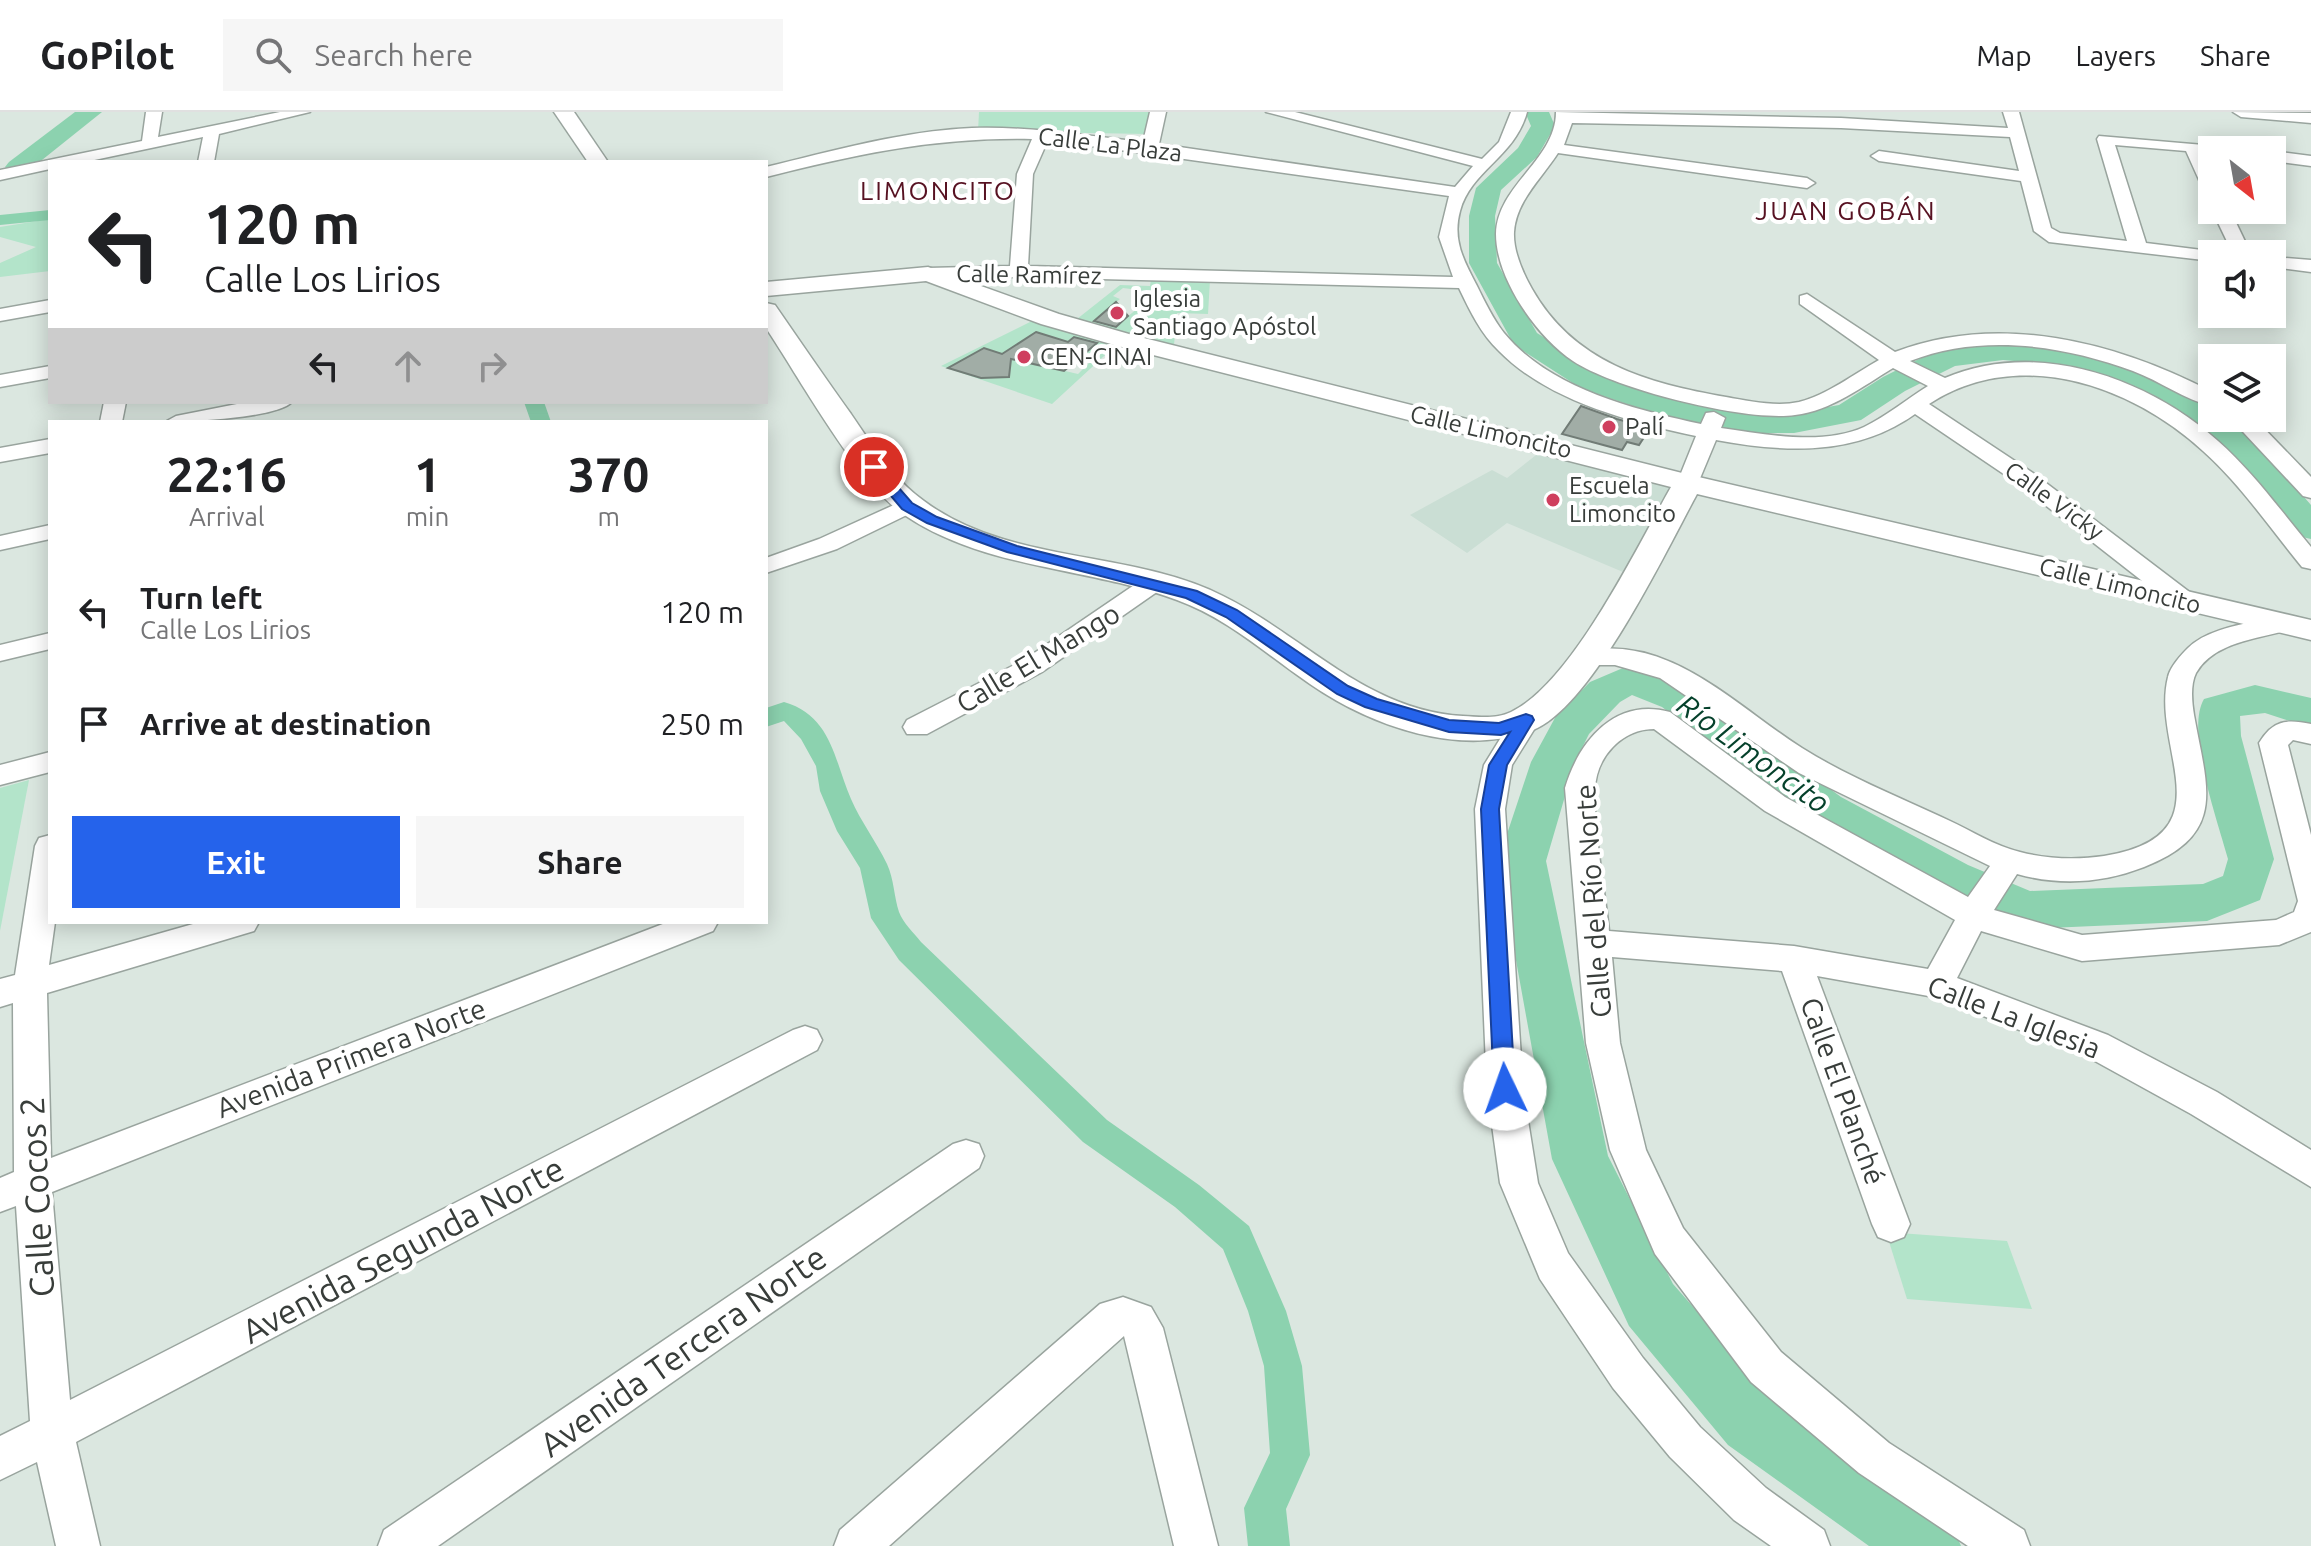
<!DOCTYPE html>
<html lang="en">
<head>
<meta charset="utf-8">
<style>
  :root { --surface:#fff; --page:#f6f6f6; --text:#202124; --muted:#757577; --line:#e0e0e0; --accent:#2563eb }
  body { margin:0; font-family:Ubuntu,sans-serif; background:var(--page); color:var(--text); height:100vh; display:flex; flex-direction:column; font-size:30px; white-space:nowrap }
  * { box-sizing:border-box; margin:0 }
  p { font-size:26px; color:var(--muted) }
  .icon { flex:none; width:44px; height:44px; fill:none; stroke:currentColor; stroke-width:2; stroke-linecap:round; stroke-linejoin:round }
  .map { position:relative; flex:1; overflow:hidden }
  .side { position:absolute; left:48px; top:308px; width:720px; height:504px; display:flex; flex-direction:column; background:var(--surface); border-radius:0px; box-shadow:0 4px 20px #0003 }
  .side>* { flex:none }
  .hud { position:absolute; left:48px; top:48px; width:720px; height:244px; border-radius:0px; box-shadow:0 4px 20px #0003; background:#fff; color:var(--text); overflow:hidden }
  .needle { width:52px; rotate:149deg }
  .buttons { position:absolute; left:2198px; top:24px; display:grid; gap:16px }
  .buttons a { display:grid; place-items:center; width:88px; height:88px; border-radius:0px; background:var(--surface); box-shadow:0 4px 20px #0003; font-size:40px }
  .pin { position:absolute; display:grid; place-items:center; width:68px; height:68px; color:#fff; margin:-34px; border:4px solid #fff; border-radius:50%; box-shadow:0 2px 8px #0007 }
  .me { position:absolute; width:88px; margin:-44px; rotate:357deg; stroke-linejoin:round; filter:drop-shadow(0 0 6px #0008) }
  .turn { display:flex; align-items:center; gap:28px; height:168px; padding:0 24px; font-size:36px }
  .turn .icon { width:104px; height:104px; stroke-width:2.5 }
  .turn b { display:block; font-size:56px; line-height:68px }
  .lanes { display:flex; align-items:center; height:76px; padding:0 24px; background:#0003; justify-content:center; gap:40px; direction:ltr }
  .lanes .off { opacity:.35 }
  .eta { display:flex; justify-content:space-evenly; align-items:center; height:136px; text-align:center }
  .eta b { font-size:48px; font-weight:700; line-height:56px }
  .button { display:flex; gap:16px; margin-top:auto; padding:16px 24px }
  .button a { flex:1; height:92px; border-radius:0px; background:var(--accent); color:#fff; font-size:32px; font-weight:700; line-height:92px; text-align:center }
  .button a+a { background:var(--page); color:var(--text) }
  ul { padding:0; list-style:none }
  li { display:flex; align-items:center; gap:24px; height:112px; padding:0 24px }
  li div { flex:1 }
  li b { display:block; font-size:30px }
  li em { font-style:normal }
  header { display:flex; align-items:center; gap:48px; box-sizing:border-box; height:112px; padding:0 40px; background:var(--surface); border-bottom:2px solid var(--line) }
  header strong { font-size:38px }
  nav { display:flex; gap:44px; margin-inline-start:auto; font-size:28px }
  .search { width:560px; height:72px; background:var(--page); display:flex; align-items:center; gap:20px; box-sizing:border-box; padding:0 28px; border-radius:0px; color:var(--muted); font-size:30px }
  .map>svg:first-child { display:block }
  .built { fill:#caded4 }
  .green { fill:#b3e4ca; fill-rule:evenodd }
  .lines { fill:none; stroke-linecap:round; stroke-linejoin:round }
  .canal { fill:#8cd2af; fill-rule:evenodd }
  .river { fill:#8cd2af; fill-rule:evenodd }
  .building { fill:#a1ada6; stroke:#717c76; stroke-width:2 }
  .minor-casing { stroke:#99a49e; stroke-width:3 }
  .tertiary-casing { stroke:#99a49e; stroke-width:3 }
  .minor { fill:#fff; fill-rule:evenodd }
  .tertiary { fill:#fff; fill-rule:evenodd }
  .route { fill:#2563eb; stroke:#184099; stroke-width:2 }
  .poi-dot { fill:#cf3f5e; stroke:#fff; stroke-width:3 }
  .labels { text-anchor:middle; stroke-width:8; stroke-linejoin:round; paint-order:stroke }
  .far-street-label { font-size:24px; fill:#383d3a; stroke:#fff }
  .far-poi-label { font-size:24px; fill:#383d3a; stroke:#fff; text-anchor:start }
  .far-neighbourhood-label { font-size:26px; letter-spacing:2px; fill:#571222; stroke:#fff }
  .street-label { font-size:28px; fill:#383d3a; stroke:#fff }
  .water-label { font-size:30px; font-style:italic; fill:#05412b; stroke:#fff }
  .near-street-label { font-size:34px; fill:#383d3a; stroke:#fff }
</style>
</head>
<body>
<header>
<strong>GoPilot</strong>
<div class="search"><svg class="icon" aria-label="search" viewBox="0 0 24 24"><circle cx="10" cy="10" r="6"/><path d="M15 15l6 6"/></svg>Search here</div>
<nav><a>Map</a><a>Layers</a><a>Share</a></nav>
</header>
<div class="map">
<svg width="2311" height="1434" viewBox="0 0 2311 1434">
  <rect width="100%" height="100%" fill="#dbe7e0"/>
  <polygon class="built" points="1545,336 1678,373 1623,460 1507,411 1467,441 1410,403 1492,358 1507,366"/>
  <g class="green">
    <polygon points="979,0 1151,0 1148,22 978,19"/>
    <polygon points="50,107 50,159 0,165 0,151 36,135 0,125 0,115"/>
    <path d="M1151,167L1210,168L1208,202L1177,201L1174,233L1077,207L1120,173L1150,174ZM1123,176L1154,180L1151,184L1161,187L1152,194L1143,192L1116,214L1094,209L1120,187L1113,184Z"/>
    <path d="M1034,208L1116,233L1052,292L941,254ZM1036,220L1063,228L1050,238L1092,248L1078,262L1014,247L998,256L949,255L984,236L1002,242Z"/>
    <polygon points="29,668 0,819 0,676"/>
    <polygon points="1886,1120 2007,1129 2032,1197 1907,1187"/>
  </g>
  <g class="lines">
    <g class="canal">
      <polygon points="50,98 50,108 0,113 0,103"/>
      <polygon points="524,290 544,290 551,310 531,310"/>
      <path d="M784,590C832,604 834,648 851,687C861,710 876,729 887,752C894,767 894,785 899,800C903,811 914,821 921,830L1107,1008L1199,1073L1249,1114L1286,1199L1302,1254L1310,1343L1286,1397L1290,1434H1248L1244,1396L1270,1341L1264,1254L1248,1199L1223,1137L1175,1095L1083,1030L899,848L871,806L860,756L837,719L820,679L816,654L801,627L784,609L766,615V596Z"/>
    </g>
    <g class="river">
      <polygon points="75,0 102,0 27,60 9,60 5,55 9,50"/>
      <polygon points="1525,0 1549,0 1555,14 1537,45 1501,78 1495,104 1497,151 1537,221 1604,263 1683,289 1741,301 1794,301 1839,293 1883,265 1937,238 2003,230 2076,237 2193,282 2212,295 2212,306 2229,306 2244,316 2311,393 2311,427 2298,424 2220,330 2171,296 2060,253 2003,248 1955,254 1905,279 1861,308 1794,321 1741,321 1663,304 1582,277 1514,233 1469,151 1469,104 1476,76 1518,36 1531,14"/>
      <path d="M1630,553L1692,575L1841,685L1968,753L2030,779L2203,772L2223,764L2228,747C2218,710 2185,619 2204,587L2255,573L2311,586V616L2265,601L2240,604L2241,624L2274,747L2260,788L2207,809L2027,817L1934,779L1809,709L1662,595L1632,583L1620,590L1589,622L1575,650L1546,749L1608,1044L1673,1172L1774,1287L1951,1410L1961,1434H1869L1728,1333L1629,1214L1552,1047L1498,749L1531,650L1556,604L1590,570Z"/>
    </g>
  </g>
  <g class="building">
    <polygon points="1116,190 1128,204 1116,215 1094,209"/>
    <polygon points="1036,220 1068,230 1074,225 1097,231 1064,259 1011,247 1009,265 981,266 948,256 984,236 1002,242"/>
    <polygon points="1581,294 1617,307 1650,316 1639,333 1627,330 1622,338 1562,322"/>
  </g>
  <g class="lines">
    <g class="minor-casing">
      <g id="minor">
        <polygon points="146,0 162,0 158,25 280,0 310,0 219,22 214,50 198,50 203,25 85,50 50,50 50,57 0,68 0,58 142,29"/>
        <path d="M1150,0H1166L1159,32L1455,75L1473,54L1266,0H1295L1482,47L1499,30L1511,0H1527C1515,45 1471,58 1460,99C1452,128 1464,149 1477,174C1485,190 1493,207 1504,221C1549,276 1635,298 1701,312L1706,301L1714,300L1725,306L1721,316C1765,322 1822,334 1864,315C1887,304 1907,287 1928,274L1893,256C1863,274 1831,299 1795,303C1745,310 1615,277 1573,249C1537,225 1496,167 1496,122C1497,73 1556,48 1556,0L1841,6L2008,16L2003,0H2019L2051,116L2060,121L2127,129L2097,27L2099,24L2227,35L2229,38L2202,41L2212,61V84L2204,79L2186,39L2115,33L2146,131L2218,140L2212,142V149L2049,130L2034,119L2021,69L1879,49L1871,44L1879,39L2019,59L2010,25L1841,16L1572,11L1564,33L1807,66L1815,71L1807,76L1558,41C1542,66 1516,89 1514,120C1513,139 1523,161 1532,177C1574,251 1647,271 1726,285C1749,289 1776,295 1799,290C1827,283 1854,262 1879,248L1800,192V184L1807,182L1895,240C1999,200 2116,230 2212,280V294C2185,288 2160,269 2133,259C2063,233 1981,221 1910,249L1945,266C2037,227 2146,265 2218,329C2253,360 2281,399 2311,435V457L2302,455C2270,416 2241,373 2203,339C2130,272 2017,234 1929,292L2033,361L2196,485L2200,491L2196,497H2178L2017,371L1915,302C1856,344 1786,341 1716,328L1696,376H1680L1677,371L1696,324C1630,310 1548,289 1499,239C1481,222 1470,199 1459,176L1019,165L921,166V158L928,156L1010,154L1017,62L1032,27C936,25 858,42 766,65V55C833,39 902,19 972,16C1029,14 1087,24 1143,30ZM1048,28L1449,84L1439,125L1453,165L1028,154L1033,62Z"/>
        <polygon points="2233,0 2311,1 2311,11 2241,5"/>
        <polygon points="2272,39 2311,44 2311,54 2272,49"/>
        <polygon points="2212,98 2230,98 2251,142 2233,142"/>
        <polygon points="2272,145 2311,148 2311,160 2272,155"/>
        <polygon points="50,188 50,200 0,209 0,197"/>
        <polygon points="50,254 50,266 0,275 0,263"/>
        <polygon points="104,290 126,290 122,310 100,310"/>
        <path d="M247,290H292C277,306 189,310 165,310L176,304Z"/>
        <polygon points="2230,306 2254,306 2311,365 2311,386 2303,384"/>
        <polygon points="50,327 50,341 0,350 0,336"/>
        <polygon points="907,387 919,394 915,399 837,437 766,461 766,446 819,427"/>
        <polygon points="50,413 50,427 0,438 0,424"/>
        <polygon points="1155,462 1167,470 1164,475 1042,560 927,622 907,622 903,615 907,608 1024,548 1146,465"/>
        <path d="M2279,504L2288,506L2292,512L2288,518C2257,527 2214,530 2196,561C2190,573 2192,591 2194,603C2207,676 2228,722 2144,755C2103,771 2060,774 2017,762L1994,798L2082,823L2276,808L2294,800L2298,789L2259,631C2273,608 2286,607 2311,612V632L2293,628L2288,633L2311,723V820L2279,833L2082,849L1981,819L1957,866L2108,923L2217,980L2311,1038V1075L2191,1002L2084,943L1934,885L1817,864L1910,1112L1904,1125L1891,1130L1878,1125L1872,1112L1782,859L1612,845L1620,931L1646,1038L1683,1116L1781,1240L1889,1331L2024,1418L2030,1434H1968L1859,1361L1751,1270L1655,1142L1610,1038L1586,931L1565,676C1579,629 1615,585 1670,600L1785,685L1968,785L1990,754L1799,661L1660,566L1615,553H1577L1573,547L1577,541C1665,517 1734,593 1802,636C1848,665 1899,685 1948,708C1972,719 1995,734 2020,740C2047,747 2077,748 2104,744C2230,724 2150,636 2168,565C2170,555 2181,543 2188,536C2209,515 2252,511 2279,504ZM1654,617L1765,699L1955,808L1928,857L1794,834L1609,819C1605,778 1593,717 1595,677C1596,645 1622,617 1654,617Z"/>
        <polygon points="50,521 50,537 0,549 0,533"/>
        <polygon points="1526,599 1536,601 1540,608 1512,653 1505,697 1523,977 1538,1071 1568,1141 1643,1246 1700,1315 1766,1376 1824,1418 1830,1434 1771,1434 1734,1408 1670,1345 1613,1276 1540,1167 1500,1071 1487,977 1475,697 1484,653 1516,601"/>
        <polygon points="50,640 50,660 0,673 0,653"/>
        <polygon points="50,723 50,810 55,810 49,853 200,810 259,810 254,819 47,881 51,1046 668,810 718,810 713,819 52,1080 70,1288 793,918 805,914 817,918 822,928 817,938 76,1330 100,1434 56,1434 37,1350 0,1368 0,1324 30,1309 16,1094 0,1100 0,1066 14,1060 13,891 0,895 0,867 15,863 35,734 39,726"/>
        <polygon points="966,1028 979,1032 984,1044 979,1056 438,1434 378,1434 384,1418 953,1032"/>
        <polygon points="1123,1185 1151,1195 1163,1216 1218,1434 1174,1434 1124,1224 889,1434 834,1434 840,1418 1100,1192"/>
      </g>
    </g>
    <g class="tertiary-casing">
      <g id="tertiary">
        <polygon points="554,0 574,0 608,50 588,50"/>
        <path d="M928,155L1059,202L1136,224L1690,363L2311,508V528L1697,382C1666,439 1592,595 1533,618C1460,646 1371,614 1310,572C1266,542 1227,506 1177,488C1089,455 987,458 906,404C857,372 801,268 766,216V191L775,193C800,229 825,266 851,302C873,334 892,366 924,389C1010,453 1130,437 1223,484C1304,524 1367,599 1463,604C1479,605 1497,607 1511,600C1572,571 1637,435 1671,375L1118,234L1041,212L926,169L766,184V170Z"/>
      </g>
    </g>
    <use href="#minor" class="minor"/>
    <use href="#tertiary" class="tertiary"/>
  </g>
  <polygon class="route" points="869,352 878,352 912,391 937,405 1017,434 1197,479 1237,498 1348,574 1377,587 1449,608 1499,611 1526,602 1532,604 1534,608 1507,653 1499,697 1515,977 1512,983 1497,983 1494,977 1481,697 1489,653 1510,620 1501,623 1449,620 1365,595 1337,582 1226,505 1186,486 1007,440 927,411 902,397 869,358"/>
  <g class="poi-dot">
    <circle cx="1117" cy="201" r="8"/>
    <circle cx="1024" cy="245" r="8"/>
    <circle cx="1609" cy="315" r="8"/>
    <circle cx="1553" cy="388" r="8"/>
  </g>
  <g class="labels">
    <g class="far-street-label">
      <text transform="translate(1110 33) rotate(7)" y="8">Calle La Plaza</text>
      <text transform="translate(1029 163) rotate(1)" y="8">Calle Ramírez</text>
      <text transform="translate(1491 320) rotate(13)" y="8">Calle Limoncito</text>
      <text transform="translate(2054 389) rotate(36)" y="8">Calle Vicky</text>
      <text transform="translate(2120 474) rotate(14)" y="8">Calle Limoncito</text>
    </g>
    <g class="far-poi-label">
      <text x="1133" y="195">Iglesia<tspan x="1133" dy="28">Santiago Apóstol</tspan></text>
      <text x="1040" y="253">CEN-CINAI</text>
      <text x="1625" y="323">Palí</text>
      <text x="1569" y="382">Escuela<tspan x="1569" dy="28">Limoncito</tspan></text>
    </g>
    <g class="far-neighbourhood-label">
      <text x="938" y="88">LIMONCITO</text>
      <text x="1846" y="108">JUAN GOBÁN</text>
    </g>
    <g class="street-label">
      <text transform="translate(1038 546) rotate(-31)" y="10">Calle El Mango</text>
      <text transform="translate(1593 789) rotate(-94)" y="10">Calle del Río Norte</text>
      <text transform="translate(2014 905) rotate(21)" y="10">Calle La Iglesia</text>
      <text transform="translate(351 946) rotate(-21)" y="10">Avenida Primera Norte</text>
      <text transform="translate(1843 979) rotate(70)" y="10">Calle El Planché</text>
    </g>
    <g class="water-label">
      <text transform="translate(1753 642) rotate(36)" y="10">Río Limoncito</text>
    </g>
    <g class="near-street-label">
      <text transform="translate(37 1085) rotate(-93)" y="12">Calle Cocos 2</text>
      <text transform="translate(403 1138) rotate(-28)" y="12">Avenida Segunda Norte</text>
      <text transform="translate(683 1239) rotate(-35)" y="12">Avenida Tercera Norte</text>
    </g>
  </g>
</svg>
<div class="buttons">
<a><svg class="needle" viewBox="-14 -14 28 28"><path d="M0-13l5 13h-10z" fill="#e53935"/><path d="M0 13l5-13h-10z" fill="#757577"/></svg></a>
<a><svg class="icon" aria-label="sound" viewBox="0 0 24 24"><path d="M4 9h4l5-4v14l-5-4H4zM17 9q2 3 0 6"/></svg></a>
<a><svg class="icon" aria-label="layers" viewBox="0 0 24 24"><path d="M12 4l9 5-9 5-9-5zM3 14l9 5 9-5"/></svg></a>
</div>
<div class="pin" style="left:874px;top:355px;background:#d93025"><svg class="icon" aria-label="arrive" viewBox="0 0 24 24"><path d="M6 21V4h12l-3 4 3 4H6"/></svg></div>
<svg class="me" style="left:1505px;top:977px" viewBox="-20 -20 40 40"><circle r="19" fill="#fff"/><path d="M0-13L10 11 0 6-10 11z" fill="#2563eb"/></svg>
<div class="hud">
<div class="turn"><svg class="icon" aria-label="left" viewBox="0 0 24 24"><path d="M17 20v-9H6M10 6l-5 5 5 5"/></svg><div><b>120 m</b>Calle Los Lirios</div></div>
<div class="lanes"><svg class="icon" aria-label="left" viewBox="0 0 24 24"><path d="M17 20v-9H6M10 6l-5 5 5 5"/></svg><svg class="icon off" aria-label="ahead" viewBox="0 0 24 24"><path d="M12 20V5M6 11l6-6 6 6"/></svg><svg class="icon off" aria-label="right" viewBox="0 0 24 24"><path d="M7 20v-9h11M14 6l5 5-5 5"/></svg></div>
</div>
<section class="side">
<div class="eta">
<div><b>22:16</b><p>Arrival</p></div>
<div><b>1</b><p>min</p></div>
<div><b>370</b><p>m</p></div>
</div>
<ul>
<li><svg class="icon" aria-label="left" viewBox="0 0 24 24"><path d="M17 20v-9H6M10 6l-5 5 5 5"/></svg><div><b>Turn left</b><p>Calle Los Lirios</p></div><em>120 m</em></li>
<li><svg class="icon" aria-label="arrive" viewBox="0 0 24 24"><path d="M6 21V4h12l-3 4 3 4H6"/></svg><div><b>Arrive at destination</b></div><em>250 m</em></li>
</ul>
<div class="button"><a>Exit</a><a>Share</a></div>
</section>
</div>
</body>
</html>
